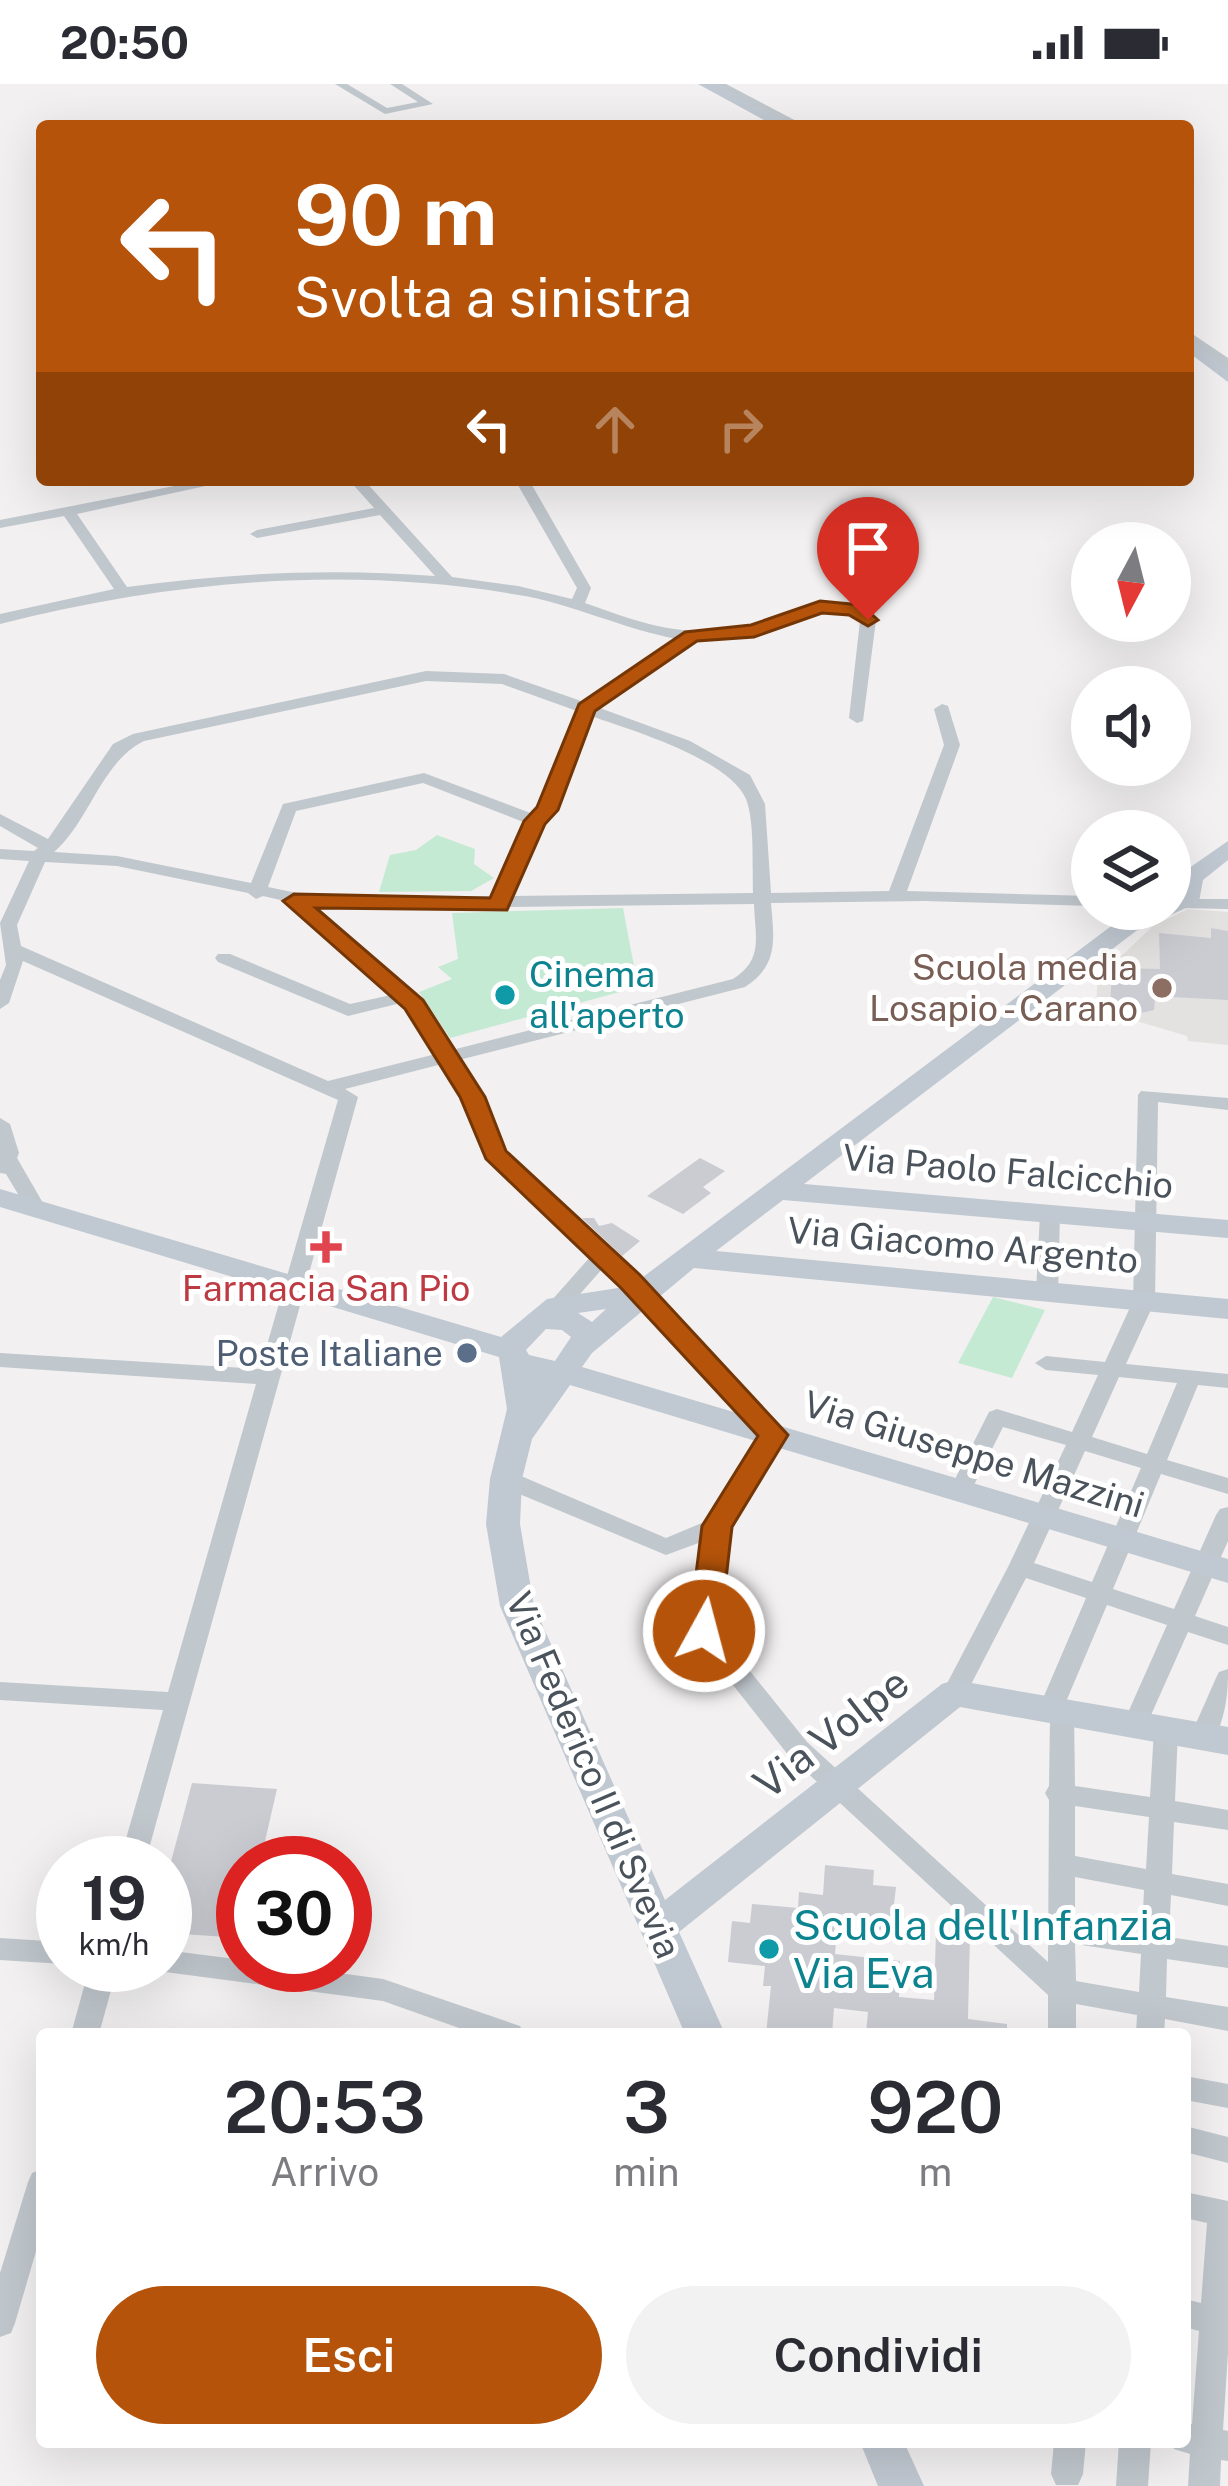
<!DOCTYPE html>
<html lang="it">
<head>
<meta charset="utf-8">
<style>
  :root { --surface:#fff; --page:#f2f2f3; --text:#2b2b33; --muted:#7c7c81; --accent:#b45309 }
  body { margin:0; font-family:"Public Sans",sans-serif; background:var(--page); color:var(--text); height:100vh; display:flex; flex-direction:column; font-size:45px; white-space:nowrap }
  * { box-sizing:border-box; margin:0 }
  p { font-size:39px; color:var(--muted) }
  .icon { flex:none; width:66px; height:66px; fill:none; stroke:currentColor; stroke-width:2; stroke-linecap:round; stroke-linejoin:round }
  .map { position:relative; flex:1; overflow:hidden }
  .side { position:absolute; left:36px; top:1944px; width:1155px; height:420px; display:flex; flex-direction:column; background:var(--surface); border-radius:12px; box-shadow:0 12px 48px #0002 }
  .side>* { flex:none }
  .top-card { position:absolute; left:36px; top:36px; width:1158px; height:366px; border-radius:12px; box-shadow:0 12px 48px #0002; background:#b45309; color:#fff; overflow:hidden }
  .needle { width:78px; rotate:187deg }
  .controls { position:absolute; left:1071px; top:438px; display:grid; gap:24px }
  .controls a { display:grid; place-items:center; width:120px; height:120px; border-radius:50%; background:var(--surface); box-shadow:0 12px 48px #0002; font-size:60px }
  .speed { position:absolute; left:36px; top:1752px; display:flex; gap:24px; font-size:60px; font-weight:700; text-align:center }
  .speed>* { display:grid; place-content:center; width:156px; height:156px; border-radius:50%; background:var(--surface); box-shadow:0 12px 48px #0002; line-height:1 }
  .speed small { font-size:30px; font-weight:400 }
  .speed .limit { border:18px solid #d22; background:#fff; color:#111 }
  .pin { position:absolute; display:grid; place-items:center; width:102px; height:102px; color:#fff; margin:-123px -51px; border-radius:50% 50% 50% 0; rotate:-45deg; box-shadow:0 0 12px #0007 }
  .pin .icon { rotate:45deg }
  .me { position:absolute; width:132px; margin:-66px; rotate:7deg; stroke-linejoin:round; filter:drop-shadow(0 0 9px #0008) }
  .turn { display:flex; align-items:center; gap:42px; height:252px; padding:0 60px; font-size:54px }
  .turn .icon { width:156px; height:156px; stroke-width:2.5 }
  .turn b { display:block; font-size:84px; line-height:102px }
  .lanes { display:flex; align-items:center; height:114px; padding:0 60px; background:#0003; justify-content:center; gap:60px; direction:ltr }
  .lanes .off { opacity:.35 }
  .eta { display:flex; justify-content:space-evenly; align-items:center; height:204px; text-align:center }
  .eta b { font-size:72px; font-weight:600; line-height:84px }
  .primary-button { display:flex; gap:24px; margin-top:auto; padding:24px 60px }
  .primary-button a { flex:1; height:138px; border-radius:72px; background:var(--accent); color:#fff; font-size:48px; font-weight:600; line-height:138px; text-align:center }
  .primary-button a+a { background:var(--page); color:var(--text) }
  .status { display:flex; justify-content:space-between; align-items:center; height:84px; padding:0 60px; background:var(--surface); direction:ltr }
  .status svg { height:33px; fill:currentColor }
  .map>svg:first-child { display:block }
  .education { fill:#e3e2e1 }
  .green { fill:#c5ead4 }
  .building { fill:#cbccd2 }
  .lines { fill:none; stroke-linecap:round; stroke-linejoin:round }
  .street { fill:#c0c7cd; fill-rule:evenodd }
  .secondary { fill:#c0c8d1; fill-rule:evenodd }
  .route { fill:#b45309; stroke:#753606; stroke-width:3 }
  .education-dot { fill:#8d6e63; stroke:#fff; stroke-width:4.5 }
  .culture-dot { fill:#0f9aa8; stroke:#fff; stroke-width:4.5 }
  .health-dot { fill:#e0444e; stroke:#fff; stroke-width:4.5 }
  .service-dot { fill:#5c6f8a; stroke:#fff; stroke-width:4.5 }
  .labels { text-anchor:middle; stroke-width:10; stroke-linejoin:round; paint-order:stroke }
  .education-label { font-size:36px; fill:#785e54; stroke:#fff; text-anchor:end }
  .culture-label { font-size:36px; fill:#0d838f; stroke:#fff; text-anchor:start }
  .street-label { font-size:36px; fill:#4a535b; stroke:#fff }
  .health-label { font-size:36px; fill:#be3a42; stroke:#fff }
  .service-label { font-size:36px; fill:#4e5e75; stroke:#fff; text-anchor:end }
  .near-street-label { font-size:42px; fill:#4a535b; stroke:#fff }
  .near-culture-label { font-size:42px; fill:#0d838f; stroke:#fff; text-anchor:start }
</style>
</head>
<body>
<div class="status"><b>20:50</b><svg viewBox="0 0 49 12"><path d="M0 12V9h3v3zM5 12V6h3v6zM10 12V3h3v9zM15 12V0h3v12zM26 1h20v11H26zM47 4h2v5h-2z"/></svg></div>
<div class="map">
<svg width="1228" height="2402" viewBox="0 0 1228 2402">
  <rect width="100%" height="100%" fill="#f2f0f0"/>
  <polygon class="education" points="1188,825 1228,828 1228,961 1188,957 1187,952 1096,925 1098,884 1116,877 1153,842"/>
  <g class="green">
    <polygon points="437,751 475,765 474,780 494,794 471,807 379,808 390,771 416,766"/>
    <polygon points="623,824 638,903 450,954 419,908 452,895 438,883 458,875 452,829"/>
    <polygon points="993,1213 1045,1226 1012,1294 958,1279"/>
  </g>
  <g class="building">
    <polygon points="1211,844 1228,847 1228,916 1172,913 1155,914 1154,926 1141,929 1110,926 1112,884 1160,885 1159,849 1211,854"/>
    <polygon points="700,1074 725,1087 703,1103 711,1109 683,1130 647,1112"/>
    <polygon points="582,1134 594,1134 599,1142 612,1139 640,1157 622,1172"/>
    <polygon points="192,1699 277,1705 260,1779 243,1779 243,1854 165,1849 165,1800"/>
    <polygon points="825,1781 874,1786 873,1801 896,1803 891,1847 866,1844 867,1833 838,1830 835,1870 900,1877 899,1913 934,1916 936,1847 970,1851 968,1935 1007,1940 1007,1950 866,1950 868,1928 834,1924 832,1950 766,1950 771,1902 763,1902 765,1882 728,1878 732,1837 750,1839 752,1820 798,1824 799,1808 823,1811"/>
  </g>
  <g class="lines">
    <g class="street">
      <polygon points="335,0 347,0 387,24 418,18 390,0 402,0 433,20 385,30"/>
      <polygon points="713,0 726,0 806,42 793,42"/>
      <polygon points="1188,247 1228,274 1228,284 1188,257"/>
      <path d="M205,396H233L77,430L127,503C230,489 331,484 435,492L380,431L257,454L250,450L257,446L374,424L349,396H364L452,493L518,502L572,515L577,504L515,396H529L591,504L585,519C624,533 663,548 705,547C724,547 744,545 762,541C801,530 841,499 876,536L863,637L857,639L849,634L860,537L852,530L833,526L759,550L696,556L597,623L690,657L750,691L765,720L771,809L889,807L944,661L934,625L942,620L948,622L960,661L907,807L1092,812V822L924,817L771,819C774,855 779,881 745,903L459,976L483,1013L504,1068L638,1193L784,1351L729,1442L716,1545L807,1658L1048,1878L1049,1716L1045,1709L1049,1702L1050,1635L1041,1633L1038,1626L1086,1514L1026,1494L963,1616L954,1618L945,1616L942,1609L1008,1483L1066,1361L1003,1343L968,1413H952L949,1407L989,1328L997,1325L1072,1348L1098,1291L1046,1286L1035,1279L1046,1272L1105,1278L1133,1217L1138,1011L1141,1007L1228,1014V1026L1158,1018L1155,1217L1126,1280L1228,1290V1304L1198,1301L1167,1376L1228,1394V1410L1161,1390L1113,1505L1174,1525L1216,1431L1220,1425L1228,1423V1457L1195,1532L1228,1543V1561L1188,1548L1143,1649L1134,1652L1125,1649L1122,1642L1167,1541L1107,1521L1065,1620L1074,1628L1075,1702L1150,1713L1154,1646L1157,1639L1166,1636L1175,1639L1178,1646L1175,1717L1228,1726V1746L1174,1738L1172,1790L1228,1800V1822L1171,1811L1169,1853L1228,1862V1884L1167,1875L1166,1913L1228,1923V1947L1165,1935L1164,1950H1136L1137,1931L1076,1920V1950H1048V1911L789,1672L695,1553L692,1547L704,1457L666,1471L498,1401L495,1395L498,1389H514L666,1454L709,1436L761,1352L603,1184L565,1227H551L547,1222L551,1217L591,1172L488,1074L463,1013L442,980L345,1005L358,1013L145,1779H119L163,1626L0,1616V1598L168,1608L256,1300L0,1283V1269L260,1285L338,1016L23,877L9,919L0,925V896L6,881L0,839L29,777L0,775V765L34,767L38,764L0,742V730L48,755L113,660L133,650L426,587L504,590L584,618L677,555C623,545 573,520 519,511C346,481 169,497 0,540V530L114,505L64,432L0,444V436ZM426,597L502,600L577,627L539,724L533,730L424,689L283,720L251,799L117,772L54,768C90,737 101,678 144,657ZM591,632C631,646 729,675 746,715C755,738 752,783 753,809L512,812L543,739L555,726ZM423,699L526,739L494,812L326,815L268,803L296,727ZM45,778L117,782L248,809L256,815L263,812L285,817L391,911L350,920L230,870H218L215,874L218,878L348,932L401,919L436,970L328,997L21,862L17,841ZM754,820C755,853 764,875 733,895L452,966L421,917L310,822L326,825L492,823L499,826L507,823ZM1119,1293L1177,1299L1147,1370L1092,1353ZM1085,1367L1141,1384L1092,1498L1034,1479ZM1075,1722L1149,1733L1146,1785L1075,1772ZM1075,1793L1144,1806L1142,1849L1075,1838ZM1075,1860L1141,1870L1139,1908L1076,1897Z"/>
      <polygon points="1184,815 1228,815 1228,825 1178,824 1178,816"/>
      <polygon points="0,1034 10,1040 19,1069 17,1074 47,1126 44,1130 30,1130 6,1090 0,1089"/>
      <polygon points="1050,1124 1060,1130 1058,1208 1047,1215 1036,1208 1040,1130"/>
      <path d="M1228,1585C1228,1614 1225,1634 1212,1660L1203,1663L1194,1660L1190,1653L1216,1594L1219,1588Z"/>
      <polygon points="0,1854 63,1858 63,1880 0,1876"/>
      <polygon points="165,1866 243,1876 243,1881 280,1881 383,1895 520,1942 524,1950 476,1950 383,1917 165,1888 153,1881 165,1881"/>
      <polygon points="90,1881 118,1881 99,1950 71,1950"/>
      <polygon points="1185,1992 1228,2000 1228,2024 1185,2016"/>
      <polygon points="1185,2042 1228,2053 1228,2079 1185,2068"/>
      <polygon points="42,2085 42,2147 15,2239 11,2249 0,2253 0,2189 28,2098 32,2089"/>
      <polygon points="1185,2108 1228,2117 1228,2269 1223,2346 1228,2347 1228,2377 1221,2376 1220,2402 1188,2402 1190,2370 1174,2365 1171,2358 1185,2358 1185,2339 1192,2340 1199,2247 1185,2243 1185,2215 1201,2219 1207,2139 1185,2134"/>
      <polygon points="1054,2358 1086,2358 1083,2390 1078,2401 1056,2401 1051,2390"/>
      <polygon points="1119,2358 1151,2358 1148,2402 1116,2402"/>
    </g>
    <g class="secondary">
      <polygon points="698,0 716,0 795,42 775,42"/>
      <polygon points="1188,254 1228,283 1228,298 1188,268"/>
      <path d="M1228,757V776L1203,796L1199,818L1136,847L804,1100L1228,1136V1154L783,1116L716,1167L1228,1215V1235L694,1184L592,1269L582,1283L1228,1475V1499L570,1301L532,1355L522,1395L520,1440L534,1522L665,1816L942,1600L954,1596L1228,1643V1671L960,1623L679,1848L725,1950H685L500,1522L486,1440L490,1395L507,1325L499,1273L0,1123V1105L501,1253L547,1215L631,1202L1118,837L1142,825H1170V814L1178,805L1170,806V792L1182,789ZM606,1225L592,1238L578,1229ZM546,1245L562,1246L571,1253L555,1277L529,1271L526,1266Z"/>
      <polygon points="860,2358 904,2358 924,2402 878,2402"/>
    </g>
  </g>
  <polygon class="route" points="820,517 861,521 878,536 868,542 849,531 822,529 754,553 697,557 595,627 558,726 545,740 507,826 316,824 423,916 485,1013 506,1067 640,1191 788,1351 732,1443 720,1547 704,1559 689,1547 702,1442 758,1352 621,1204 486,1075 460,1013 405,925 283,817 294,810 490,814 524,737 537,723 579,620 685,548 751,541"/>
  <circle class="education-dot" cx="1162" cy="904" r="12"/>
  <g class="culture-dot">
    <circle cx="505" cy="911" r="12"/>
    <circle cx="769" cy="1865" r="12"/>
  </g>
  <path class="health-dot" d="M320 1145h12v12h12v12h-12v12h-12v-12h-12v-12h12z"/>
  <circle class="service-dot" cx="467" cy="1269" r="12"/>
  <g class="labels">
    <g class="education-label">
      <text x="1138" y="896">Scuola media<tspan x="1138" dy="41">Losapio - Carano</tspan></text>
    </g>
    <g class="culture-label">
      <text x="529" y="903">Cinema<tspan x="529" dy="41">all'aperto</tspan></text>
    </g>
    <g class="street-label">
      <text transform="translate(1008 1087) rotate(5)" y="13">Via Paolo Falcicchio</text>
      <text transform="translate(963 1161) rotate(5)" y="13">Via Giacomo Argento</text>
      <text transform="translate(974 1370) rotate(17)" y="13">Via Giuseppe Mazzini</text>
      <text transform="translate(594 1691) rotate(67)" y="13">Via Federico II di Svevia</text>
    </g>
    <g class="health-label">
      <text x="326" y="1217">Farmacia San Pio</text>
    </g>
    <g class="service-label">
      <text x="443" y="1282">Poste Italiane</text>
    </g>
    <g class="near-street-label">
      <text transform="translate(831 1649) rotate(-38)" y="15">Via Volpe</text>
    </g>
    <g class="near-culture-label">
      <text x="793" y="1856">Scuola dell'Infanzia<tspan x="793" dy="48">Via Eva</tspan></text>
    </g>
  </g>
</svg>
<div class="controls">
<a><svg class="needle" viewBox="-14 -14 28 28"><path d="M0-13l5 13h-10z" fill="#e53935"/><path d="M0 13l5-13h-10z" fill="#7c7c81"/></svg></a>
<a><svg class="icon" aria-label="sound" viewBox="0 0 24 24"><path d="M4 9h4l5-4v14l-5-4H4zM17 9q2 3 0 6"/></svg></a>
<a><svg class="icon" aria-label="layers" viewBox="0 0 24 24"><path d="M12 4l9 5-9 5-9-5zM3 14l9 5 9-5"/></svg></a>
</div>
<div class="speed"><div>19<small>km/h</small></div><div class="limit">30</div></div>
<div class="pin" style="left:868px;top:536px;background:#d93025"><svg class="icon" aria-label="arrive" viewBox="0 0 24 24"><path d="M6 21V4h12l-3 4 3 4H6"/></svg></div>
<svg class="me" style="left:704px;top:1547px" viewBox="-20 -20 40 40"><circle r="17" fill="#b45309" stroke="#fff" stroke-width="3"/><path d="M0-11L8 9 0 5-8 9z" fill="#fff"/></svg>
<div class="top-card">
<div class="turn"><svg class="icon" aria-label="left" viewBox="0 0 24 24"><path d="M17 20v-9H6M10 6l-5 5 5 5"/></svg><div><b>90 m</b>Svolta a sinistra</div></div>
<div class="lanes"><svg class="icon" aria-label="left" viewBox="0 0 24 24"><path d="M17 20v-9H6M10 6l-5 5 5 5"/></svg><svg class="icon off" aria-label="ahead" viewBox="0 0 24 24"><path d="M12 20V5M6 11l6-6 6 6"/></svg><svg class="icon off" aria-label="right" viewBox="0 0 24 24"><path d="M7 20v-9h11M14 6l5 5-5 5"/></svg></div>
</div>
<section class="side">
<div class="eta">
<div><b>20:53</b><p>Arrivo</p></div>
<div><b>3</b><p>min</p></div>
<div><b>920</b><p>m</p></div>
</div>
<div class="primary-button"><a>Esci</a><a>Condividi</a></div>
</section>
</div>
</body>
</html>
